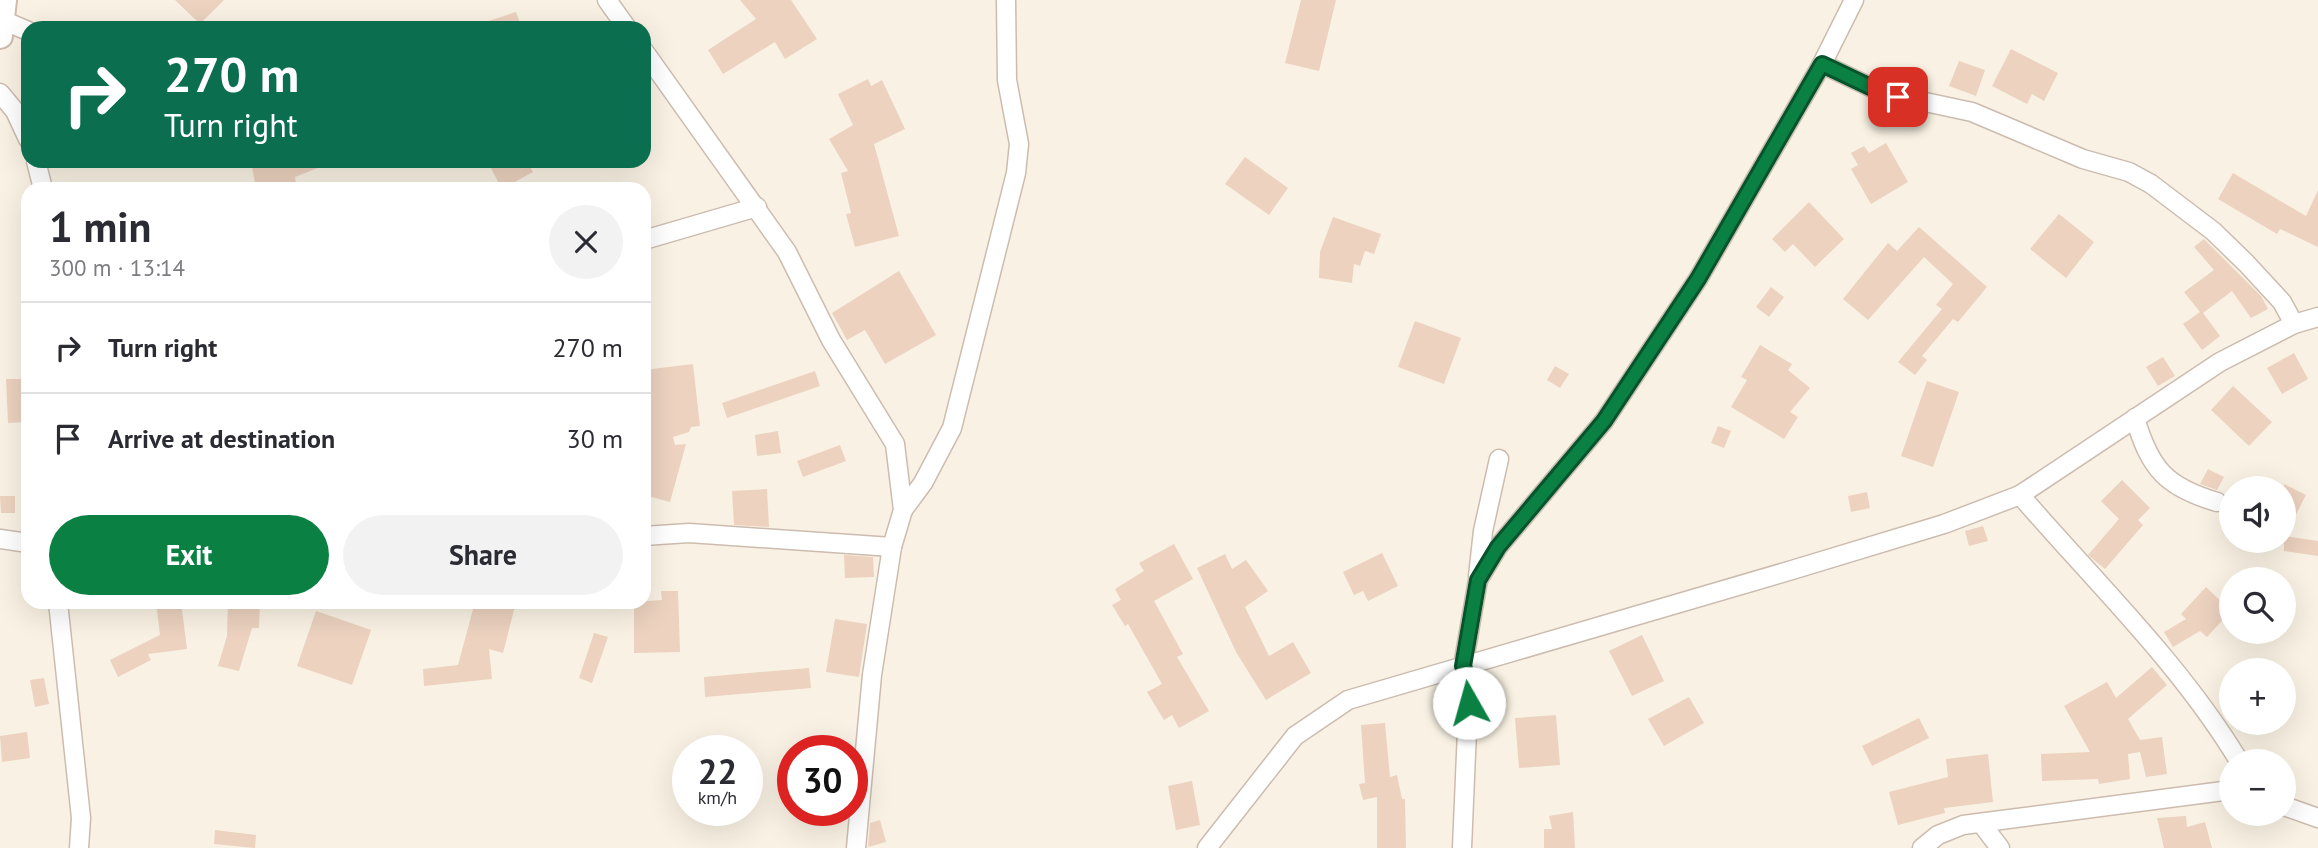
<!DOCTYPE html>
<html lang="en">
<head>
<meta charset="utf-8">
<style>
  :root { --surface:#fff; --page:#f2f2f3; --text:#2b2b33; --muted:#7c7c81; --line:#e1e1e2; --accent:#0b8043 }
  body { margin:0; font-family:"PT Sans",sans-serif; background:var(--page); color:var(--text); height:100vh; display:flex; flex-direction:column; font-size:26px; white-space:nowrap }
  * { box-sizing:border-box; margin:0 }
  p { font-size:23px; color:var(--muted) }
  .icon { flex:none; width:38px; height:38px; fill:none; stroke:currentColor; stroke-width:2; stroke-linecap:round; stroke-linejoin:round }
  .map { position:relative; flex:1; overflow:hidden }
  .details { position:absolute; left:21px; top:182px; width:630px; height:427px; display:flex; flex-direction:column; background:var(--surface); border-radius:21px; box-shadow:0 7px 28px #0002 }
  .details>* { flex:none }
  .guide { position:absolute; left:21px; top:21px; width:630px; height:147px; border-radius:21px; box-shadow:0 7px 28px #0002; background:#0b6e4f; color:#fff; overflow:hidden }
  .buttons { position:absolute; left:2219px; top:476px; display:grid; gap:14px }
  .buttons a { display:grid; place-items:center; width:77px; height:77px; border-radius:50%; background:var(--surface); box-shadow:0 7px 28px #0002; font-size:35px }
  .speed { position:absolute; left:672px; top:735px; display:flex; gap:14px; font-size:35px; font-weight:700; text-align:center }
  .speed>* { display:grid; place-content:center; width:91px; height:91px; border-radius:50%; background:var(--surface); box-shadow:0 7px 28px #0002; line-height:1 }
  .speed small { font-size:18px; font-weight:400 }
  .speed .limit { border:10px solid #d22; background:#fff; color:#111 }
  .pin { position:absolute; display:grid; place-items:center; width:60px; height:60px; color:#fff; margin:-30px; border-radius:14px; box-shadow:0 4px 10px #0006 }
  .me { position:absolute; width:77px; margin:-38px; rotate:353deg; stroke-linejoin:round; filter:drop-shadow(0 0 5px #0008) }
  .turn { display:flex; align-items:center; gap:24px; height:147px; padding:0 28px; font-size:32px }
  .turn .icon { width:91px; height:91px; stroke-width:2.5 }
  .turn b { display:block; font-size:49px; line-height:60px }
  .round { display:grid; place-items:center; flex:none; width:74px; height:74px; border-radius:37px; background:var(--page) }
  .summary { display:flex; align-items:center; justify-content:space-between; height:119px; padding:0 28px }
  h1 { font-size:42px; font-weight:700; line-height:52px }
  .cta { display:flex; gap:14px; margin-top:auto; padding:14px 28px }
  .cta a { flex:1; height:80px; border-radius:42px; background:var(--accent); color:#fff; font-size:28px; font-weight:700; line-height:80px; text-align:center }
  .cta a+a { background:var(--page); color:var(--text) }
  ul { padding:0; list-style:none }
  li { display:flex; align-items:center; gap:21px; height:91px; padding:0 28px; border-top:2px solid var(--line) }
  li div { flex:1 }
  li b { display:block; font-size:26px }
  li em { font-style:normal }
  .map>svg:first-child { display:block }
  .building { fill:#ecd2bf }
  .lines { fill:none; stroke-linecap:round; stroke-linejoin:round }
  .minor-casing { stroke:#ccbcaf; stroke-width:21 }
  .secondary-casing { stroke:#cebcac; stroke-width:28 }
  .minor { stroke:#fff; stroke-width:18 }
  .secondary { stroke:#fff; stroke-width:24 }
  .route-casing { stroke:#07532c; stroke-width:18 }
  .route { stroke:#0b8043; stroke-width:12 }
</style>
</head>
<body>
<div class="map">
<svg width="2318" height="848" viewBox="0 0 2318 848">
  <rect width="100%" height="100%" fill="#f9f2e4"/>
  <g class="building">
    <polygon points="175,0 224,0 200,24"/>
    <polygon points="740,0 791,0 817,39 785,59 775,42 723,74 708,50 756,19"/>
    <polygon points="1301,0 1336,0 1319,71 1285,63"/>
    <polygon points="516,12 522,28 477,28 476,25"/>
    <polygon points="2011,49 2058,73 2044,101 2032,94 2027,104 1992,86"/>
    <polygon points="1959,61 1985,70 1976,96 1949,86"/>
    <polygon points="868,79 871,86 882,80 905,129 874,144 899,236 855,247 846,214 851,213 841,173 848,171 829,139 853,125 838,94"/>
    <polygon points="1886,143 1908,182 1871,204 1851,169 1858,165 1851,153 1864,146 1869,153"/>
    <polygon points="1245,157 1288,188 1269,215 1225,184"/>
    <polygon points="251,161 333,161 333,162 295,177 297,189 256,189"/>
    <polygon points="487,161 527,161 533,172 502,189"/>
    <polygon points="2233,173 2306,216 2318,190 2318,247 2280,229 2277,234 2218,199"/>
    <polygon points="1809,202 1844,239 1815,267 1793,244 1785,252 1772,239"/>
    <polygon points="2059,214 2094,242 2066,278 2030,249"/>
    <polygon points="1333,217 1381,234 1374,254 1365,251 1360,266 1354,264 1352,283 1319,278 1320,252"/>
    <polygon points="1919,227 1987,287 1958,322 1953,319 1922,356 1927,360 1915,375 1898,362 1942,309 1936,305 1953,284 1924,257 1868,320 1843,299 1888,243 1897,251"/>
    <polygon points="2204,239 2261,296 2268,309 2251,318 2232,291 2203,313 2220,336 2202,350 2183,324 2200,312 2184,292 2214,270 2194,247"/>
    <polygon points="899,271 936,335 885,364 865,330 847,340 832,313"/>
    <polygon points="1771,287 1784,297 1769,317 1756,307"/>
    <polygon points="1415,321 1461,338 1444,384 1398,367"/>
    <polygon points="1760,345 1792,364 1788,370 1810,388 1790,412 1798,417 1784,439 1731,407 1747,380 1741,377"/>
    <polygon points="2294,353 2308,379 2282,394 2267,368"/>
    <polygon points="2163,357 2175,376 2158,386 2146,367"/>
    <polygon points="693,364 700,426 691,427 689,432 673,437 675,445 686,444 670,502 644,495 644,370"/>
    <polygon points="1555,366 1569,374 1560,388 1547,380"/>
    <polygon points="815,371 820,386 727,418 722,403"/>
    <polygon points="6,379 28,379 28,422 8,423"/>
    <polygon points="1927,381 1959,392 1933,467 1901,456"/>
    <polygon points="2233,386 2272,422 2249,446 2211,410"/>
    <polygon points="1718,426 1731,431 1724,448 1711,443"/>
    <polygon points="778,431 781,453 757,456 755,435"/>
    <polygon points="840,445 846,461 803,477 797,461"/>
    <polygon points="2208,469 2224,477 2217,490 2200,484"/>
    <polygon points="2122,480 2150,508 2138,520 2143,525 2105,569 2088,555 2119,519 2101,501"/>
    <polygon points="2284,484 2306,495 2285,536 2318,541 2318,556 2284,551"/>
    <polygon points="767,489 769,527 734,525 732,491"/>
    <polygon points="1867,492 1870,508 1851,512 1848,496"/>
    <polygon points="0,496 15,496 15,513 1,513"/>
    <polygon points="1983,526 1988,541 1969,546 1965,531"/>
    <polygon points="1174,544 1193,579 1154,601 1183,654 1177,657 1209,711 1179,728 1172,715 1164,720 1147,692 1162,684 1128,624 1125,626 1112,605 1121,600 1115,589 1144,571 1139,563"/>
    <polygon points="1382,553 1398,586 1368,601 1363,591 1354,595 1343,572"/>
    <polygon points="1225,554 1232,569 1246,560 1268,591 1245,607 1269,656 1293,642 1311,673 1266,700 1236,652 1197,568"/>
    <polygon points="844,555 873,557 874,577 845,578"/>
    <polygon points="2206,587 2231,611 2207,637 2200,631 2173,647 2164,632 2186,619 2181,614"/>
    <polygon points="661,591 678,591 680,652 634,653 634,602 662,600"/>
    <polygon points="156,602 181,602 187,649 148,654 151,660 118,677 110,660 160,635"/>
    <polygon points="228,602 260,602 259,628 252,628 239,671 218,666 227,636"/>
    <polygon points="475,602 516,602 503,653 489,649 492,679 424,686 423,669 458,665"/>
    <polygon points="316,611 371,630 352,685 297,666"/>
    <polygon points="835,619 867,624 859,677 826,672"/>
    <polygon points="594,633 608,637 592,683 579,678"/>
    <polygon points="1642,635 1664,681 1632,696 1609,651"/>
    <polygon points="2152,667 2167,685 2128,719 2140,740 2162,737 2167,774 2146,777 2140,752 2128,754 2130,779 2099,784 2098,779 2042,781 2041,754 2090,752 2064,706 2107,682 2116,698"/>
    <polygon points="809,668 811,688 705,697 704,677"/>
    <polygon points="44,678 49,704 35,707 30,680"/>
    <polygon points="1689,697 1704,723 1664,746 1648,719"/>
    <polygon points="1556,715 1560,765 1519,768 1515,718"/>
    <polygon points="1919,718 1929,738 1872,766 1862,746"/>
    <polygon points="1385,723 1390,777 1397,775 1402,799 1405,799 1406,848 1377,848 1377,797 1363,800 1359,784 1365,783 1361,725"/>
    <polygon points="27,732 30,758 2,762 0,736"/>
    <polygon points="1988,754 1993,802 1944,808 1945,813 1898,825 1889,792 1948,777 1946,759"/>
    <polygon points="1192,781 1200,825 1176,830 1168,786"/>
    <polygon points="1573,812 1575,848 1544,848 1544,829 1552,829 1549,816"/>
    <polygon points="2186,816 2187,827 2205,822 2212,848 2164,848 2157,818"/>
    <polygon points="880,820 886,842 868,847 870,823"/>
    <polygon points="215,830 256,835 255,848 214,844"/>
  </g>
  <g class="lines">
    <g class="minor-casing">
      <g id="minor">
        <polyline points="607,0 627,28"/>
        <polyline points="0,19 28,31"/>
        <polyline points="644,51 787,252 831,340 895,444 903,510 892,547 872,675 856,848"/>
        <polyline points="1822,64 1883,93 1972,112 2083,159 2129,172 2151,184 2213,231 2246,263 2282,302 2294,324"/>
        <polyline points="0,93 15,111 28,139"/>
        <polyline points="36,161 43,189"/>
        <polyline points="644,240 757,207"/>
        <path d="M2135,418C2150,469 2166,487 2217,502"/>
        <path d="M2020,495C2095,582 2179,662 2239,761"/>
        <polyline points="903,510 923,483 952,428 1016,173 1019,144 1007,80 1006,0"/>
        <polyline points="644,536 689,533 892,547"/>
        <polyline points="0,539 28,543"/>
        <polyline points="1478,576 1483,531 1499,459"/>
        <polyline points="58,602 81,818 79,848"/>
        <polyline points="2284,806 2318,818"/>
        <polyline points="1981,823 2000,848"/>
        <polyline points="1207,848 1295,736 1348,700 1792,570 1944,524 2020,495 2220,362 2294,324 2318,317"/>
        <polyline points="1462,848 1469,683 1463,666 1478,580 1498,547 1604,421 1698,279 1822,64 1854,0"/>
        <polyline points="1922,848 1938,835 1963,825 2231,790"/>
      </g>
    </g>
    <g class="secondary-casing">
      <polyline id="secondary" points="0,36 4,0"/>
    </g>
    <use href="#minor" class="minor"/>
    <use href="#secondary" class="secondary"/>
  </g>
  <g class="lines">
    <g class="route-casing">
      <polyline id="route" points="1469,703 1469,683 1463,666 1478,580 1498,547 1604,421 1698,279 1822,64 1883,93 1898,97"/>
    </g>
    <use href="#route" class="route"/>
  </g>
</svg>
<div class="buttons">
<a><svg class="icon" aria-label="sound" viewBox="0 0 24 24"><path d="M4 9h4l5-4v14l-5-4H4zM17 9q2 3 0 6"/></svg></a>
<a><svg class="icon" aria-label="search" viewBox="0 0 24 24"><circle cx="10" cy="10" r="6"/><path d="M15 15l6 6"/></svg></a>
<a>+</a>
<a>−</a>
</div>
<div class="speed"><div>22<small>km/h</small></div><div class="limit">30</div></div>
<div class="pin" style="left:1898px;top:97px;background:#d93025"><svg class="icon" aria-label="arrive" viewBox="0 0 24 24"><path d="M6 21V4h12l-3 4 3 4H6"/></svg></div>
<svg class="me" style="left:1469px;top:703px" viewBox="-20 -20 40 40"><circle r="19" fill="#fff"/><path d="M0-13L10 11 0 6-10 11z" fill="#0b8043"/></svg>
<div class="guide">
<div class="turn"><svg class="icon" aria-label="right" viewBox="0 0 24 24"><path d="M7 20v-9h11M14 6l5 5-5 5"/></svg><div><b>270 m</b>Turn right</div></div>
</div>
<section class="details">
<div class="summary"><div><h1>1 min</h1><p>300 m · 13:14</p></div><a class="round"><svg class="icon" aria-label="close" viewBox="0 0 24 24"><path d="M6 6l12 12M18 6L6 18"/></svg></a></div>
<ul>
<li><svg class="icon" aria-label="right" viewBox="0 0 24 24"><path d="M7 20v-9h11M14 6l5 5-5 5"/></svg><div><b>Turn right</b></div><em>270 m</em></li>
<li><svg class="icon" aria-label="arrive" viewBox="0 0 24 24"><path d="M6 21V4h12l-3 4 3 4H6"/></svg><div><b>Arrive at destination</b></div><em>30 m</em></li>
</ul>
<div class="cta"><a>Exit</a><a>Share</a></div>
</section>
</div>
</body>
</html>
